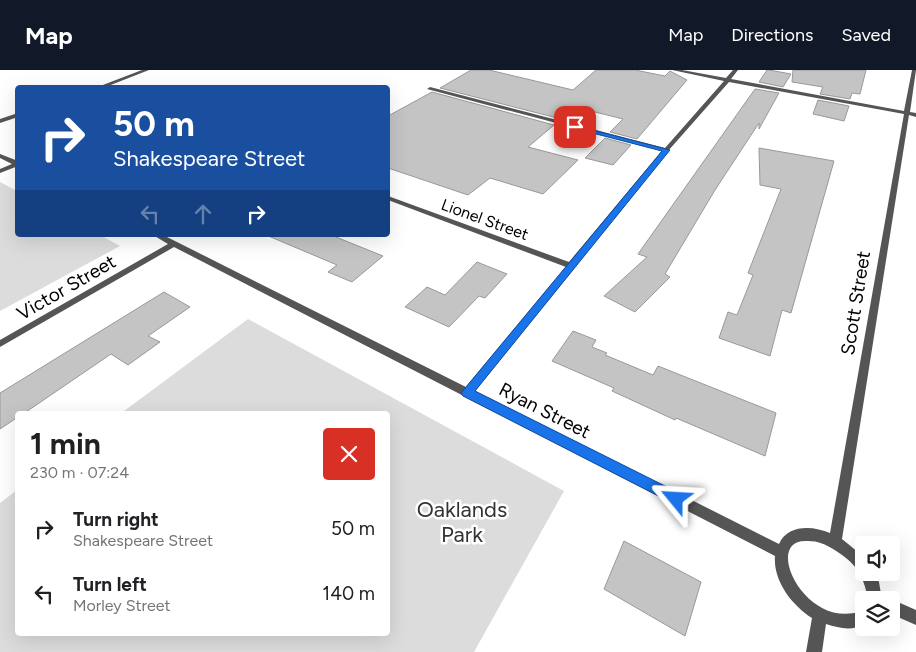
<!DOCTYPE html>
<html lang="en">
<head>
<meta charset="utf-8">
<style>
  :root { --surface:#fff; --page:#f6f6f6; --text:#202124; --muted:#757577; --accent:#111827 }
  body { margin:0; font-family:Figtree,sans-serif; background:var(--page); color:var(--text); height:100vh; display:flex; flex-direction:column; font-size:19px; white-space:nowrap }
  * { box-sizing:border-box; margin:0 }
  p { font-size:16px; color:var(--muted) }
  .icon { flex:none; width:28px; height:28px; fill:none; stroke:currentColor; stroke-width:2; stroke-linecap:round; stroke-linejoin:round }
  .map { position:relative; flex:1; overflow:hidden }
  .sheet { position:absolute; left:15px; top:341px; width:375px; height:225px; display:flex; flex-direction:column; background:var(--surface); border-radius:5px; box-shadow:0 5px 20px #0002 }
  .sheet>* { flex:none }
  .top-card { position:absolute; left:15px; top:15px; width:375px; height:152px; border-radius:5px; box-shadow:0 5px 20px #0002; background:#1a4fa0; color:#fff; overflow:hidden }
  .buttons { position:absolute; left:855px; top:466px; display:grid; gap:10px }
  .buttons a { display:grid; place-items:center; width:45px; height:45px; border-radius:5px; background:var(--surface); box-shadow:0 5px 20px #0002; font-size:25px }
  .pin { position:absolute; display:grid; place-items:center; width:42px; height:42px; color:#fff; margin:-21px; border-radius:10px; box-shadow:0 2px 8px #0006 }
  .me { position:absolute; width:55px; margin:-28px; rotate:297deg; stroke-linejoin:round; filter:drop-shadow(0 0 4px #0008) }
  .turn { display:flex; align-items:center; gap:18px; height:105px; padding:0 15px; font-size:22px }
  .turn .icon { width:65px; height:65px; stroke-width:2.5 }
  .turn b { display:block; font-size:35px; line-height:42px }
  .lanes { display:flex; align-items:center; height:48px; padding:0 15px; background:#0003; justify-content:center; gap:25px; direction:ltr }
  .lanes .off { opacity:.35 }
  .round { display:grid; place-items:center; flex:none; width:52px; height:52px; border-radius:5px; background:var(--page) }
  .summary { display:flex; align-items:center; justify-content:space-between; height:85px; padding:0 15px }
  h1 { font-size:30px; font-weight:700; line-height:38px }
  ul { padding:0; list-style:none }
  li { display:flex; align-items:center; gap:15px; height:65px; padding:0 15px }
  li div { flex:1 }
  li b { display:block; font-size:19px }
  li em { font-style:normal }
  header { display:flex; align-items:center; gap:30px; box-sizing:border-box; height:70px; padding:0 25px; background:var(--accent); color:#fff }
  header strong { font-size:24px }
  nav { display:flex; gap:28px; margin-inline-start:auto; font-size:18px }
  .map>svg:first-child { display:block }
  .green { fill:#dcdcdc }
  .building { fill:#c4c4c4; stroke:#999 }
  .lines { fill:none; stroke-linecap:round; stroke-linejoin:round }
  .minor { fill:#555; fill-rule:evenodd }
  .route { fill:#1a73e8; stroke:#114b97 }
  .labels { text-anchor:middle; stroke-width:5; stroke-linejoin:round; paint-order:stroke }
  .far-street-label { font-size:16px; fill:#000; stroke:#fff }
  .street-label { font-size:19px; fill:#000; stroke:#fff }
  .near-park-label { font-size:22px; fill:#333; stroke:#fff }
</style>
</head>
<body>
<header>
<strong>Map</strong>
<nav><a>Map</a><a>Directions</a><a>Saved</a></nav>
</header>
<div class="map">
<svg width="916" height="582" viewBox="0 0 916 582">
  <rect width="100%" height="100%" fill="#fff"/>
  <g class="green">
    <polygon points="0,112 17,121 18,165 100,165 120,176 0,241"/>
    <polygon points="248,249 564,421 474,582 0,582 0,433 17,420 18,564 388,564 388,344 120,344"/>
  </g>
  <g class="building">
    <polygon points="471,0 489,0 573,20 596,0 635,0 665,6 670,1 687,10 637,69 610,62 623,49 575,37 561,49 440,18"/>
    <polygon points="767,0 769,0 791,4 783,17 759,12"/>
    <polygon points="793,0 866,0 860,24 852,23 850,29 820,24 823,17 792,12"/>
    <polygon points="755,19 779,23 759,59 759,53 715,120 665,204 670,207 635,242 604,226 647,187 638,184"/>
    <polygon points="432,22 554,55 528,77 578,90 543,124 490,108 468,125 388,98 388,46"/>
    <polygon points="818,30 849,36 844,51 813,44"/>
    <polygon points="605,68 631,75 613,95 585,88"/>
    <polygon points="759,78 834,91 791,243 782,240 770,286 719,268 728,242 737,245 753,205 748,203 781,119 760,115"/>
    <polygon points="266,165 331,165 383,186 352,212 328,202 337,195"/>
    <polygon points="477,192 507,204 485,228 479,226 449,257 405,237 427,217 445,225"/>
    <polygon points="164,222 190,237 148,266 160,272 128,295 111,284 23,344 18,344 18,347 0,359 0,323"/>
    <polygon points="573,261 596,270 592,277 607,283 605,285 653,305 658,296 776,343 765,386 676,348 675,350 612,321 614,318 552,291"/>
    <polygon points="624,471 701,512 685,566 604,519"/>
  </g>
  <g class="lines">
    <g class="minor">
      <polygon points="142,0 149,0 103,18 95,18"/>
      <path d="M672,0H682L726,8L733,0H738L731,9L904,41L912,0H916L910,42L916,43V47L909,45L842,469L864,487V502H875L879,512L882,530H868C864,505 855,492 833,479C825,474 818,471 808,471C760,467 806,564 864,540V555C850,561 839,558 826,554L822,582H806L812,548C792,535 773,511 775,486L174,177L0,277V270L168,174L153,165H163L466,317L566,197L388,130V126L569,192L662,81L427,19L430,17L665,78L724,11ZM729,12L904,44L830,463C813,456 788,454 779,474L475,321L668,81Z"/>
      <polygon points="18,43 18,47 0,53 0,49"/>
      <polygon points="0,84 18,91 18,96 0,103 0,99 12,94 0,88"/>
      <polygon points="891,529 916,540 916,555 891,544 891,530 888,530"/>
    </g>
  </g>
  <polygon class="route" points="573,55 670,80 475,321 681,424 683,429 681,433 676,435 463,326 461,323 662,81 573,58"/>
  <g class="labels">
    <g class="far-street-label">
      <text transform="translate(485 149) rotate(20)" y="6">Lionel Street</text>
    </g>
    <g class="street-label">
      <text transform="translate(66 217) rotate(-30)" y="7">Victor Street</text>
      <text transform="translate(855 233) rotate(-81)" y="7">Scott Street</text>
      <text transform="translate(545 340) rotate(27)" y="7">Ryan Street</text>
    </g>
    <g class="near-park-label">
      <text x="462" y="447">Oaklands<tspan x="462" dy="25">Park</tspan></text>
    </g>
  </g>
</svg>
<div class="buttons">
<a><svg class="icon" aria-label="sound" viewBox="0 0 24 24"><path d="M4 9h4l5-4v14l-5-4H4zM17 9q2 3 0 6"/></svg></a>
<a><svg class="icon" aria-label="layers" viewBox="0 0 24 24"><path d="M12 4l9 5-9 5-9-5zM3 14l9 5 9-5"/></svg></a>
</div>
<div class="pin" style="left:575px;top:57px;background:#d93025"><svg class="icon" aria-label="arrive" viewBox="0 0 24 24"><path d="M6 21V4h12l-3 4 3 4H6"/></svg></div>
<svg class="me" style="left:676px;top:429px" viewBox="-20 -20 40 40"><path d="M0-17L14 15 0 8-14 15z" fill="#1a73e8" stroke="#fff" stroke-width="4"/></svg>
<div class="top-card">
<div class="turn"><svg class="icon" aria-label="right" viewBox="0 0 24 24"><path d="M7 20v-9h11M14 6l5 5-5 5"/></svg><div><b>50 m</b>Shakespeare Street</div></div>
<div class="lanes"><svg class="icon off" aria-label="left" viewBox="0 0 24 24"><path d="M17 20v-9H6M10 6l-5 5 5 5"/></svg><svg class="icon off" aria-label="ahead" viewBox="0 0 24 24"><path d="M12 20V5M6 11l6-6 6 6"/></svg><svg class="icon" aria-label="right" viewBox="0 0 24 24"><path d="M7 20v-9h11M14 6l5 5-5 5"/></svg></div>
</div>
<section class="sheet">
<div class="summary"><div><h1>1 min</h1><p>230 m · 07:24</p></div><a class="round" style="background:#d93025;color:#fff"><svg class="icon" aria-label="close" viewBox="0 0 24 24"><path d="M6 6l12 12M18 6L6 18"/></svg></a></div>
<ul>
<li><svg class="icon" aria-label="right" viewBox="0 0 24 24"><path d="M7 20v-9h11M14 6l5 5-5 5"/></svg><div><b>Turn right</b><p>Shakespeare Street</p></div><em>50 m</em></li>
<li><svg class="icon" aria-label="left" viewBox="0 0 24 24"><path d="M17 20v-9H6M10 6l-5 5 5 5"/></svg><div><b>Turn left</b><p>Morley Street</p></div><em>140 m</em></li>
</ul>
</section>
</div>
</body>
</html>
